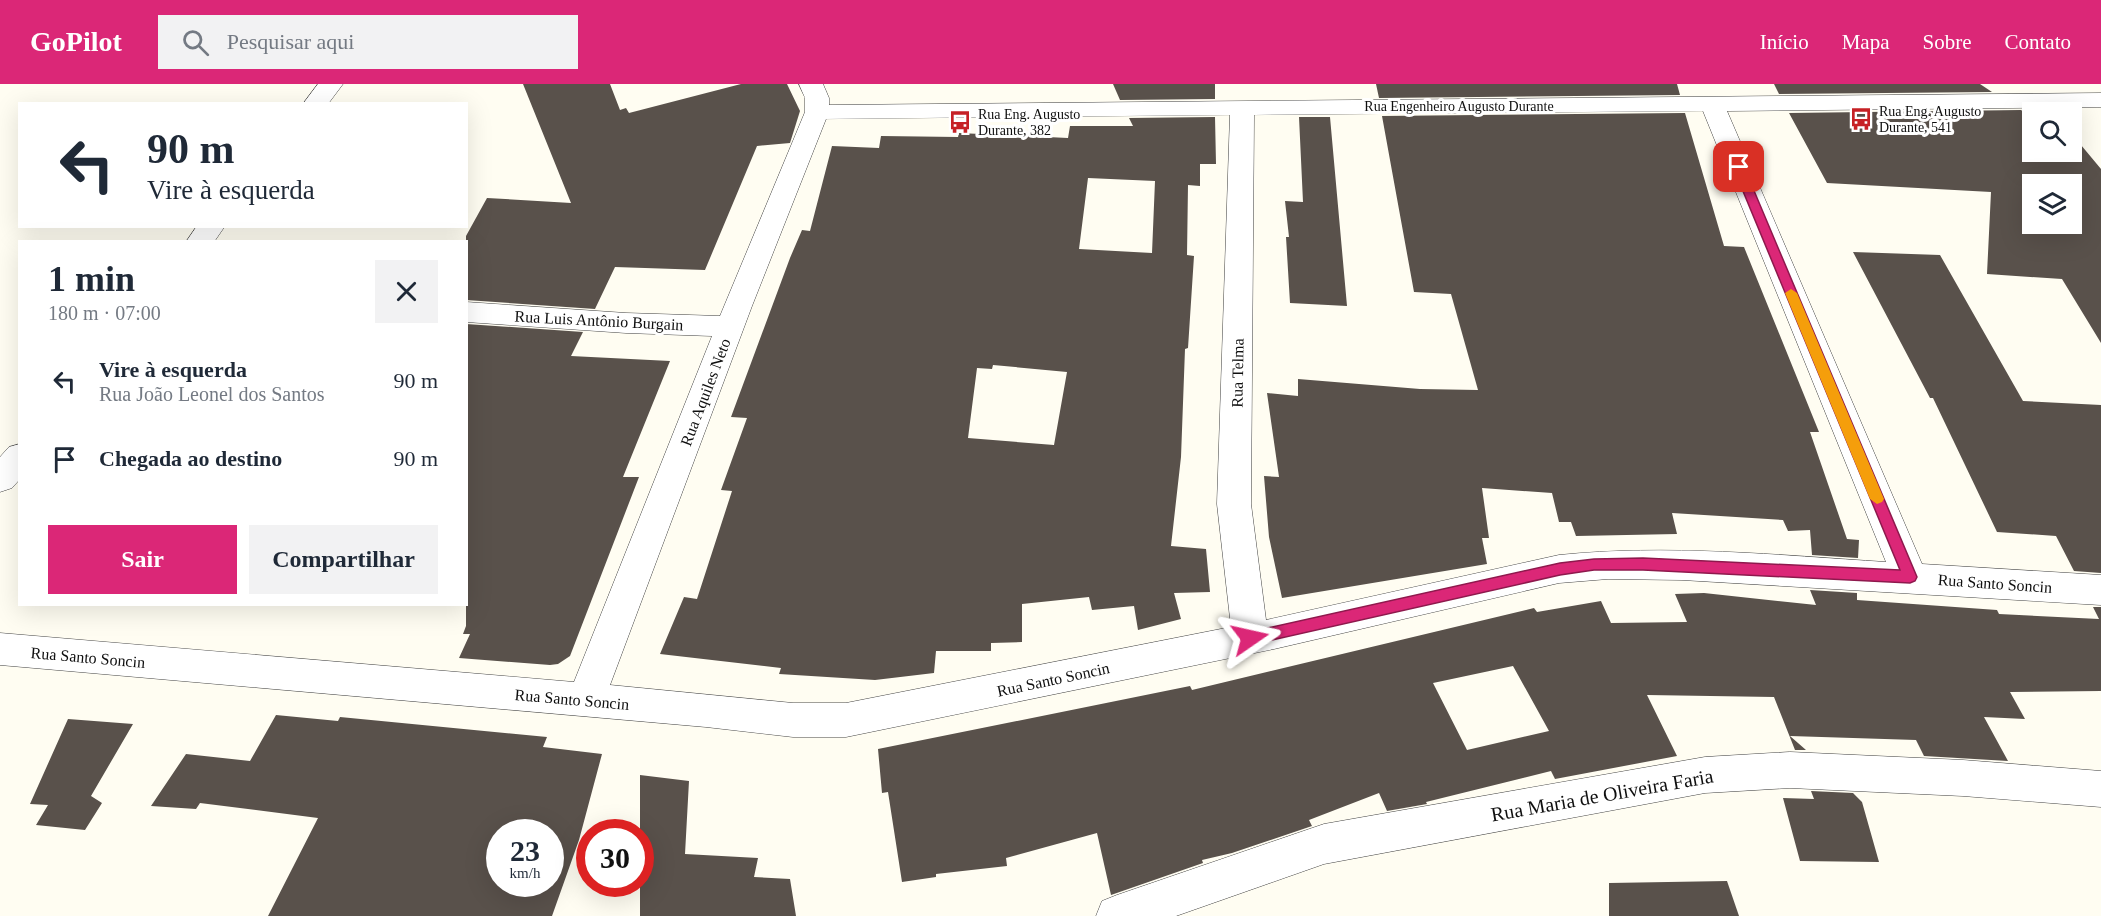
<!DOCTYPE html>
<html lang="pt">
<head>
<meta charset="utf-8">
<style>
  :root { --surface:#fff; --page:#f2f2f3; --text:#1f2937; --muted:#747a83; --accent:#db2777 }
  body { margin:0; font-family:Georgia,serif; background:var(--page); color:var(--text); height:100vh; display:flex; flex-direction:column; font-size:22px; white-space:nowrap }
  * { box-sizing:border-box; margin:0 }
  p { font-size:20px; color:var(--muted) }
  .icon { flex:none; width:33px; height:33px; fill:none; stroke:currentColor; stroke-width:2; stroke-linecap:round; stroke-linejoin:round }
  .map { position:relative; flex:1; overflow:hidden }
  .details { position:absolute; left:18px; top:156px; width:450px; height:366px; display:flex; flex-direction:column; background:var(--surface); border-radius:0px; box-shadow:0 6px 24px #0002 }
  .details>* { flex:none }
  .banner { position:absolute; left:18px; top:18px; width:450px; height:126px; border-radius:0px; box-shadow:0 6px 24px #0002; background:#fff; color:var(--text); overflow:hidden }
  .tools { position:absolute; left:2022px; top:18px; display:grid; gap:12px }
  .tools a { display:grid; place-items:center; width:60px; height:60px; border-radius:0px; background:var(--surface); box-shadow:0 6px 24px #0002; font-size:30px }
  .speed { position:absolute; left:486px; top:735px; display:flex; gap:12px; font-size:30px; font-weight:700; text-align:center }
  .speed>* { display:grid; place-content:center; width:78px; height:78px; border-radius:50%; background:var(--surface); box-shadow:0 6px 24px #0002; line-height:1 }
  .speed small { font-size:15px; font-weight:400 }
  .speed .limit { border:9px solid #d22; background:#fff; color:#111 }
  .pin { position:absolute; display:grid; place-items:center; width:51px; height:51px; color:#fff; margin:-26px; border-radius:12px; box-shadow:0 3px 9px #0006 }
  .me { position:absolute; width:66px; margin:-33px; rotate:79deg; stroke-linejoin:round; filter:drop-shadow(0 0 4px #0008) }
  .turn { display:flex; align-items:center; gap:21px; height:126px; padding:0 30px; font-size:27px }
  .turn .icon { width:78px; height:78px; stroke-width:2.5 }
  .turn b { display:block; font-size:42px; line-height:51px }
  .round { display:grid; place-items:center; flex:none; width:63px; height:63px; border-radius:0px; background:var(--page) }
  .head { display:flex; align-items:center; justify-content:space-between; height:102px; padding:0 30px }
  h1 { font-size:36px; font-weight:800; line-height:45px }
  .cta { display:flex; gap:12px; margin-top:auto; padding:12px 30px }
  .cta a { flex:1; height:69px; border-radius:0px; background:var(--accent); color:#fff; font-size:24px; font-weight:800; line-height:69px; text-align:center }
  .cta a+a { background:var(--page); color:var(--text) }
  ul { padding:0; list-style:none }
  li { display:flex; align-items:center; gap:18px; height:78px; padding:0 30px }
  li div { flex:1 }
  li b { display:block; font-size:22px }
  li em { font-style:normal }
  header { display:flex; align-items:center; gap:36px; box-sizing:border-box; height:84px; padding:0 30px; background:var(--accent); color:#fff }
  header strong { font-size:28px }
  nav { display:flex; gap:33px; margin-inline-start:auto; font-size:21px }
  .search { width:420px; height:54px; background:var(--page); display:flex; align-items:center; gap:15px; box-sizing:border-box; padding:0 21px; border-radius:0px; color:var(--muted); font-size:22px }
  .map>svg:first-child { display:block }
  .building { fill:#59514b; fill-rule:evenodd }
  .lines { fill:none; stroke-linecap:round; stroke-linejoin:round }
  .minor-casing { stroke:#424242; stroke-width:1 }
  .minor { fill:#fff; fill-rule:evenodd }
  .route { fill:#db2777; stroke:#8e194d; stroke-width:1.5 }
  .slow { fill:#f59e0b }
  .labels { text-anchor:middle; stroke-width:6; stroke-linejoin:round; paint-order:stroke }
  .far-street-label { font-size:14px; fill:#0f0f0f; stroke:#fff }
  .far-poi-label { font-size:14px; fill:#0f0f0f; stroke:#fff; text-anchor:start }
  .street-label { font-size:16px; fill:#0f0f0f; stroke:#fff }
  .near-street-label { font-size:20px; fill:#0f0f0f; stroke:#fff }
</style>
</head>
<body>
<header>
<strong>GoPilot</strong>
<div class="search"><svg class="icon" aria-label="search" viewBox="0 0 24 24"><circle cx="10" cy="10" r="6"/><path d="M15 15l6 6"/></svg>Pesquisar aqui</div>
<nav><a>Início</a><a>Mapa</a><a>Sobre</a><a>Contato</a></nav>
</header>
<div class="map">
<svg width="2101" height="832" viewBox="0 0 2101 832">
  <rect width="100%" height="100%" fill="#fffdf2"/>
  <g class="building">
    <polygon points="523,0 610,0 620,26 626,24 629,29 741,0 787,0 800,27 790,59 757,62 705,186 615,183 595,225 466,216 466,152 487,114 571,119"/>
    <polygon points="1113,0 1215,0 1215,15 1120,16"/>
    <polygon points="1376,0 1677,0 1680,11 1379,14"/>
    <polygon points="1774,0 1980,0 1992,8 1779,10"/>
    <path d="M2021,26L2032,34V68H2072V54L2076,55L2101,85V259L2062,195L1987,190L1991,108L1827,99L1789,29ZM2032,100H2072V140H2032Z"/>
    <polygon points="1685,29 1724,162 1744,163 1819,348 1810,348 1847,455 1859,456 1858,474 1812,471 1810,446 1788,447 1783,436 1672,429 1677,450 1576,452 1571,438 1559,438 1552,409 1482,404 1489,454 1482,454 1487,480 1282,514 1269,453 1264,392 1279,393 1267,309 1298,312 1298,295 1420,305 1478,306 1451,210 1414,208 1382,32"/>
    <path d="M1215,33L1216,80H1200V102L1188,101L1187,171L1194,172L1188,264L1185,265L1181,373L1171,462L1206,465L1210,508L1174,509L1181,535L1138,546L1134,522L1092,526L1089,513L1022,520V558L991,559V567H936L934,589L875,596L779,590L781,584L660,570L684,513L697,515L732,407L721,406L747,334L731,333L790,174L802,146L810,147L832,62L879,64L881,52L958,53L959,49L1068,54L1070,42H1133L1129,34ZM1088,94L1155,97L1152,169L1079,165ZM993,281L1067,288L1054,361L968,354L977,284L992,285Z"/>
    <polygon points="1299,33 1330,33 1347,222 1290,219 1286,153 1289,153 1285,117 1303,118"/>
    <polygon points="1853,168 1940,171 2023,317 2101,321 2101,489 2074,487 2056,452 1997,448 1933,314 1930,314"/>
    <polygon points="466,240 583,248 571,272 670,277 623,393 639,393 570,572 558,580 550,581 459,574 470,550 463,550 466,542"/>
    <path d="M1810,506L1857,509V516L1997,526L1999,530L2099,535L2093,523H2101V607L2010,608L2025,635L1984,633L2008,677L1924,672L1916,656L1790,652L1806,666H1795L1774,613L1647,611L1677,672L1555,695L1551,687L1426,718L1427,720L1387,727L1379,709L1309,736L1312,742L1232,769L1202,776L1203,779L1111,811L1097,749L1006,774L1007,782L936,790V793L902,798L888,708L882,709L878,665L1190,602L1192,606L1534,524L1537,528L1601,517L1611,539L1687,538L1675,510L1704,509L1816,521ZM1513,582L1549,647L1467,666L1433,599Z"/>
    <path d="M276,631L338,637L340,633L547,653L543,663L602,670L579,756L552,832H268L318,734L200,719L196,725L151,722L186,670L250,677ZM500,748H550V800H500Z"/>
    <polygon points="68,635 133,640 91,712 102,719 85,746 36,741 48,721 30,720"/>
    <polygon points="640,691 689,697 685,770 758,774 754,793 790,795 796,832 640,832"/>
    <polygon points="1811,707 1853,709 1862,718 1879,778 1800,777 1783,714 1814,715"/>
    <polygon points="1727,797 1739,832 1609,832 1609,799"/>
  </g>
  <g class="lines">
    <g class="minor-casing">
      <g id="minor">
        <polygon points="318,0 343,0 328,20 303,20"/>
        <path d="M799,0H823L829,14V21L2101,9V23L1727,27L1922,480L2101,491V521L1682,496L1608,495L1559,499L1274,565L846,653H793L706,643L0,581V549L574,598L712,252L626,249L466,238V218L626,229L720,232L805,28V14ZM1703,27L1886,478C1778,471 1667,460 1559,471L1266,536L1251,420L1254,31ZM1230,31L1217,420L1231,543L846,619H793L610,601L752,222L826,35Z"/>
        <polygon points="197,142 225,142 214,158 186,158"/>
        <polygon points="20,360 20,395 12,404 0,408 0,373 9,363"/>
        <polygon points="1790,668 1963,676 2101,687 2101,723 1963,712 1790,704 1705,709 1324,780 1176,832 1096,832 1102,817 1117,811 1324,740 1705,673"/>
      </g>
    </g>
    <use href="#minor" class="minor"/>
  </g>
  <polygon class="route" points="1739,80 1744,83 1917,493 1915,497 1910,499 1643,486 1594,486 1560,491 1250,561 1245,559 1242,554 1245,550 1250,548 1560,479 1594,475 1643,474 1900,486 1733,83"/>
  <polygon class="slow" points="1791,205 1797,209 1884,415 1882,418 1877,420 1870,415 1785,209"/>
  <defs>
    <g id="bus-bare" transform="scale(1.8)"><path d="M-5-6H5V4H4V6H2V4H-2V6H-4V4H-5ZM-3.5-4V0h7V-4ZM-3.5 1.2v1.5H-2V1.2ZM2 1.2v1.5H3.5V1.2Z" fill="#c62125" stroke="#fff" stroke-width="2.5" paint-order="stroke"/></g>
  </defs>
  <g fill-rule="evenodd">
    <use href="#bus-bare" x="1861" y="35"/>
    <use href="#bus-bare" x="960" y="38"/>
  </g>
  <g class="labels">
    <g class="far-street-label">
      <text x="1459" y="27">Rua Engenheiro Augusto Durante</text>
    </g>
    <g class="far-poi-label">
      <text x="1879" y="32">Rua Eng. Augusto<tspan x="1879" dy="16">Durante, 541</tspan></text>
      <text x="978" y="35">Rua Eng. Augusto<tspan x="978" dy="16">Durante, 382</tspan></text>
    </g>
    <g class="street-label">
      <text transform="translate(599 236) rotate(3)" y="6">Rua Luis Antônio Burgain</text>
      <text transform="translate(1237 289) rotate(-89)" y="6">Rua Telma</text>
      <text transform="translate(705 308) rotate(-69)" y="6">Rua Aquiles Neto</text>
      <text transform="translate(1995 499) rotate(4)" y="6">Rua Santo Soncin</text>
      <text transform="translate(88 573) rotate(5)" y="6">Rua Santo Soncin</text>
      <text transform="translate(1053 595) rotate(-12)" y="6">Rua Santo Soncin</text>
      <text transform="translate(572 615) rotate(5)" y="6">Rua Santo Soncin</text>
    </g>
    <g class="near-street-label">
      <text transform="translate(1602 711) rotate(-10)" y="7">Rua Maria de Oliveira Faria</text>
    </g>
  </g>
</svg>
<div class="tools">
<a><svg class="icon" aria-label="search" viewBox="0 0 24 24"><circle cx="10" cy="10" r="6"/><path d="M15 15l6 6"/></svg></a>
<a><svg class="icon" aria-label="layers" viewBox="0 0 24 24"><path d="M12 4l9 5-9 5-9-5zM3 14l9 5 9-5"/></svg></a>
</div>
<div class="speed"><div>23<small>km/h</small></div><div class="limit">30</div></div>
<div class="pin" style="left:1739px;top:83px;background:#d93025"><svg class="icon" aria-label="arrive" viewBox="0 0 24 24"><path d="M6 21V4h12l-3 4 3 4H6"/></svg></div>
<svg class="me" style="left:1250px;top:554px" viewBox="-20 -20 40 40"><path d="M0-17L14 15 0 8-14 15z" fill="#db2777" stroke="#fff" stroke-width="4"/></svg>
<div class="banner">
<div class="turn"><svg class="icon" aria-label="left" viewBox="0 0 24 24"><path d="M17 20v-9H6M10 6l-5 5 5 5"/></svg><div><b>90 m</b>Vire à esquerda</div></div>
</div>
<section class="details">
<div class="head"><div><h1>1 min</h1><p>180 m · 07:00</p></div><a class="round"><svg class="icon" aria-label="close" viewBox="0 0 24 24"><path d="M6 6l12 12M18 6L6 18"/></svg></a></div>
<ul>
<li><svg class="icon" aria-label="left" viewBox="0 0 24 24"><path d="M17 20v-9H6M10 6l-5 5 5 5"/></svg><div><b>Vire à esquerda</b><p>Rua João Leonel dos Santos</p></div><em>90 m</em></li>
<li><svg class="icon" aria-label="arrive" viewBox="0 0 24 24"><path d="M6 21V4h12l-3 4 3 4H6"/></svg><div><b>Chegada ao destino</b></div><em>90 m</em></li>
</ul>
<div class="cta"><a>Sair</a><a>Compartilhar</a></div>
</section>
</div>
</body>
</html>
